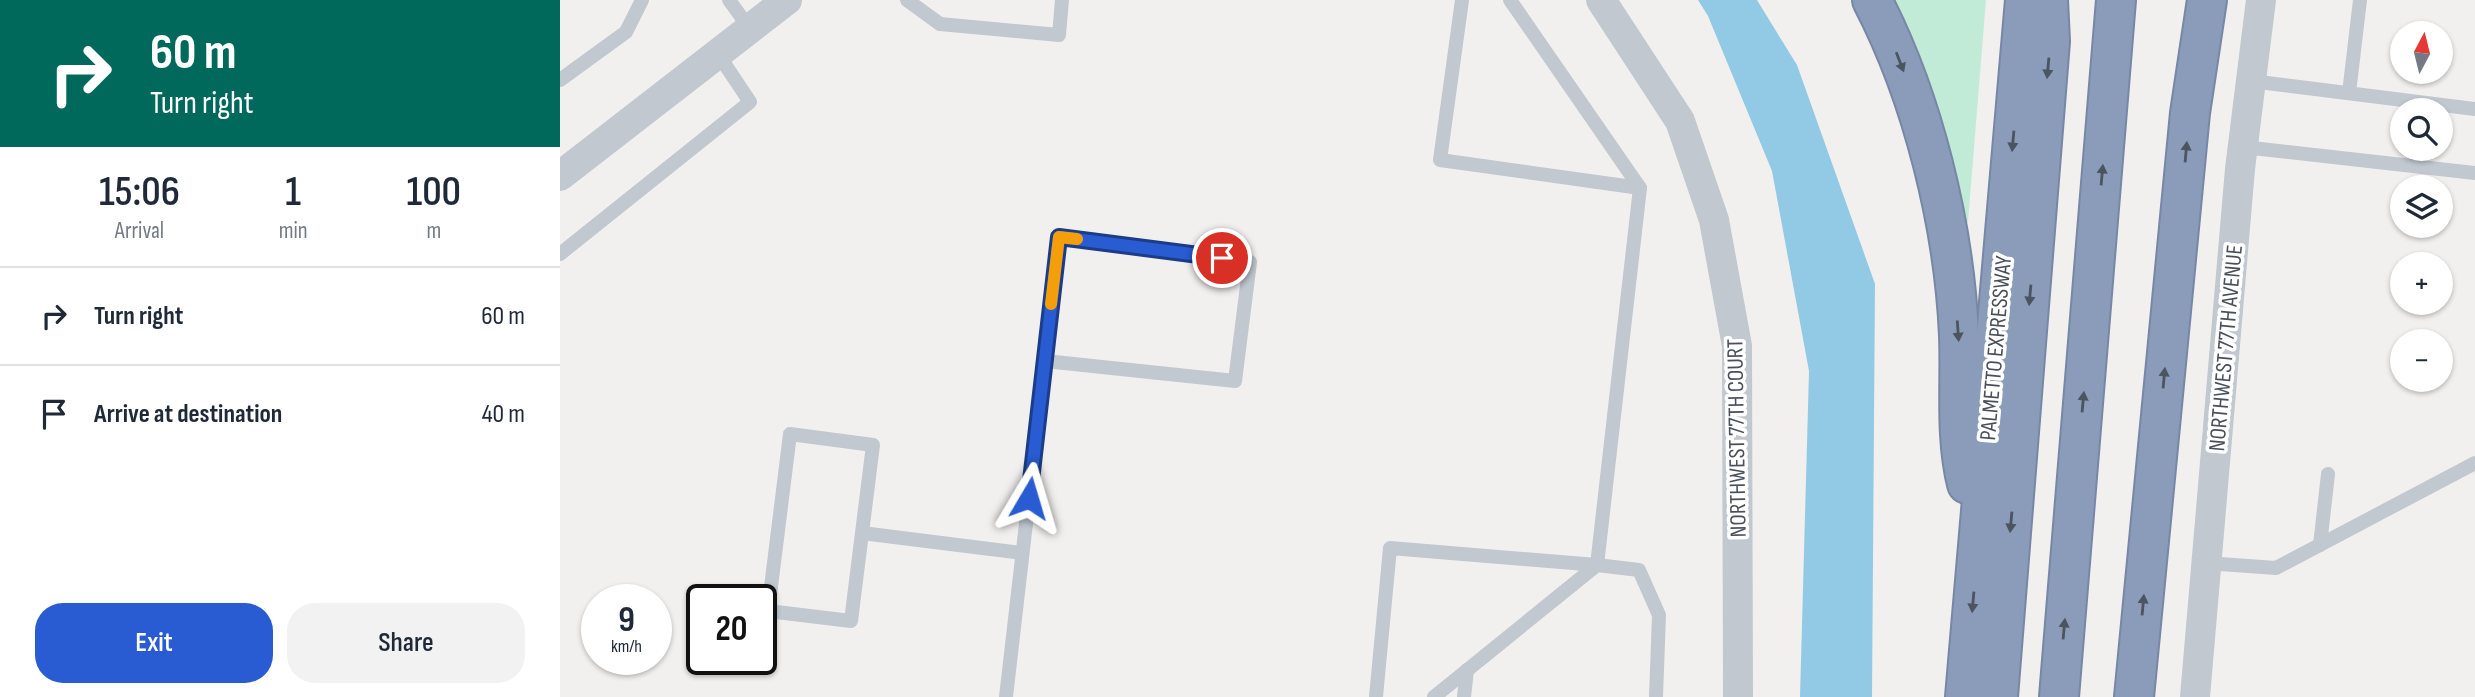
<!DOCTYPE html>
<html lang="en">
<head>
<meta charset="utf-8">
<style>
  :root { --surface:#fff; --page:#f2f2f3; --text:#1f2937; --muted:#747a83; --line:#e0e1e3; --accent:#295cd2 }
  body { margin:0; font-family:"Sofia Sans Condensed",sans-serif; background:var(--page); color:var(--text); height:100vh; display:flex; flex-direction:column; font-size:26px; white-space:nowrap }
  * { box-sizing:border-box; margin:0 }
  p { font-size:23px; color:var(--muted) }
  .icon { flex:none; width:38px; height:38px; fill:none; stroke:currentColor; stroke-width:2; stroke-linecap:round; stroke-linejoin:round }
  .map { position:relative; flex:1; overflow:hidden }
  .details { display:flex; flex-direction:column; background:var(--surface); width:560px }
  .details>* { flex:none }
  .guide { background:#00695c; color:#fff; overflow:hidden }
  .needle { width:46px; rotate:7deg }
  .controls { position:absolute; left:1830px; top:21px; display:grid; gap:14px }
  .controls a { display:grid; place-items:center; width:63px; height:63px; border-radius:50%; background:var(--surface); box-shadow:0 2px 5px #0004; font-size:35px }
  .speed { position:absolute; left:21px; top:584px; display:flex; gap:14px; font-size:35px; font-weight:700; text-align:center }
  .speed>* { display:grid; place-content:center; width:91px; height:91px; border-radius:50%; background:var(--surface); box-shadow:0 2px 5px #0004; line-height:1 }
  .speed small { font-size:18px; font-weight:400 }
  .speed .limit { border:4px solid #111; border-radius:10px; background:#fff; color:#111 }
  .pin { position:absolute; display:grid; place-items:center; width:60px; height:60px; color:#fff; margin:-30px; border:4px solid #fff; border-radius:50%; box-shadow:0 2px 7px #0007 }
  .me { position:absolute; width:77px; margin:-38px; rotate:7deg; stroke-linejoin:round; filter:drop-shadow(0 0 5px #0008) }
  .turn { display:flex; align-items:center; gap:24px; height:147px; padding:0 35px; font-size:32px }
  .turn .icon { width:91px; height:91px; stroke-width:2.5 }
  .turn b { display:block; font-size:49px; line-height:60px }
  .eta { display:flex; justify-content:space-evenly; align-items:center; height:119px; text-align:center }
  .eta b { font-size:42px; font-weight:600; line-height:49px }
  .action { display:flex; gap:14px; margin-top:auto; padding:14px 35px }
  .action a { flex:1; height:80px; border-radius:28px; background:var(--accent); color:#fff; font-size:28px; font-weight:600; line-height:80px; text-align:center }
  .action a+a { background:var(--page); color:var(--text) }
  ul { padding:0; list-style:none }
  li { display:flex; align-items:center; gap:21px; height:98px; padding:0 35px; border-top:2px solid var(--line) }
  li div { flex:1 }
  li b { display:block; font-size:26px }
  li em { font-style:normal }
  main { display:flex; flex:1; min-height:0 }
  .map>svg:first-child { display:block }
  .green { fill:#c2ebd7 }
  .water { fill:#92c9e4 }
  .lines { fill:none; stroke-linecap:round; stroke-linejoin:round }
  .highway-casing { stroke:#7787a5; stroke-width:42 }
  .lane { stroke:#c1c8d0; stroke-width:14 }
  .street { stroke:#c1c8d0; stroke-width:30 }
  .highway { stroke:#8b9cba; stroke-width:38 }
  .oneway { fill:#4c5460 }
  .route-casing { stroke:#1b3c88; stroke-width:18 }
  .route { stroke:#295cd2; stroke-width:12 }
  .slow { stroke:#f59e0b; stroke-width:12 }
  .labels { text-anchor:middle; stroke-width:7; stroke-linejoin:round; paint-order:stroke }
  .street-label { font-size:23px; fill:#49505b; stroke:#fff }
</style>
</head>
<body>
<main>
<section class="details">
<div class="guide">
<div class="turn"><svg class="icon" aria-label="right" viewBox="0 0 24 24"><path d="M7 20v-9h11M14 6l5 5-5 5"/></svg><div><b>60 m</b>Turn right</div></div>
</div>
<div class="eta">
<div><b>15:06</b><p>Arrival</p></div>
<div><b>1</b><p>min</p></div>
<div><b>100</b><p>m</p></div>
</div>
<ul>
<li><svg class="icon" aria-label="right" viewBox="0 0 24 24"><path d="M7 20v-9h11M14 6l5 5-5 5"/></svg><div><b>Turn right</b></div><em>60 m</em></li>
<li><svg class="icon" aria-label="arrive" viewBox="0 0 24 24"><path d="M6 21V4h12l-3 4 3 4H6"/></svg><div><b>Arrive at destination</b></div><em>40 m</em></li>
</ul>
<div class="action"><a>Exit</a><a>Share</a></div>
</section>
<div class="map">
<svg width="1915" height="697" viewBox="0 0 1915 697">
  <rect width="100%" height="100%" fill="#f2f0ef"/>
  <polygon class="green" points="1332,0 1426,0 1408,222 1400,221"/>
  <polygon class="water" points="1138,0 1197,0 1237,65 1315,284 1312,697 1240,697 1249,371 1212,171 1148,16"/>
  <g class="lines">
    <g class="highway-casing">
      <g id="highway">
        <path d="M1312,0C1363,98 1394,225 1399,335C1401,384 1395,436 1407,484"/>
        <polyline points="1405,697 1465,0"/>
        <polyline points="1438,697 1490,41 1488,0"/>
        <polyline points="1499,697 1556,0"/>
        <polyline points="1574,697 1630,113 1647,0"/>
      </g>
    </g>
    <g class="lane">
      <polyline points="169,0 190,29"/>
      <polyline points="347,0 380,24 499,35 502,0"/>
      <polyline points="902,0 880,160 1080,188"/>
      <polyline points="0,80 66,32 82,0"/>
      <polyline points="1691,81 1915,109"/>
      <polyline points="1789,93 1800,0"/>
      <polyline points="1683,147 1915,173"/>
      <polyline points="0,254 190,102 158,54"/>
      <polyline points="302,533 291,621 208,611 230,434 313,445 302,533 462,553"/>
      <polyline points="1760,545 1768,474"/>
      <polyline points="1646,563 1716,568 1915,463"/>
      <polyline points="446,697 499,237 690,262 675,381 485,361"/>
      <polyline points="816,697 830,548 1037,565 1080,188 950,0"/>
      <polyline points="874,697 1037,565 1079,570 1099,615 1096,697"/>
      <polyline points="904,697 907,670"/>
    </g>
    <g class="street">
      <polyline points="1041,0 1120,121 1154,220 1177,346 1178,697"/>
      <polyline points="0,176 227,0"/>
      <polyline points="1635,697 1680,169 1701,0"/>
    </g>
    <use href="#highway" class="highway"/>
  </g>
  <defs><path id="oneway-solid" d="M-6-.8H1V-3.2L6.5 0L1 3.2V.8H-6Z" transform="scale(1.75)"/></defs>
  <g class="oneway">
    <use href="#oneway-solid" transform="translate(1340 62) rotate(69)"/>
    <use href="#oneway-solid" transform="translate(1488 68) rotate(95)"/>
    <use href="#oneway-solid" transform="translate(1453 141) rotate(95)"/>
    <use href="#oneway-solid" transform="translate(1626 152) rotate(-85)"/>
    <use href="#oneway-solid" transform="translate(1542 175) rotate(-85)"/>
    <use href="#oneway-solid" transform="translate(1470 295) rotate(95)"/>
    <use href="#oneway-solid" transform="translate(1398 331) rotate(86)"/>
    <use href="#oneway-solid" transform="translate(1604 378) rotate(-85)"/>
    <use href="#oneway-solid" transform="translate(1523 402) rotate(-85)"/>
    <use href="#oneway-solid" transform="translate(1451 522) rotate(95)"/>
    <use href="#oneway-solid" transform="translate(1413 602) rotate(95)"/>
    <use href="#oneway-solid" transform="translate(1583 605) rotate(-85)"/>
    <use href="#oneway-solid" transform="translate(1504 629) rotate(-85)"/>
  </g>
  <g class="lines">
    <g class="route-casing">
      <polyline id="route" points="469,498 499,237 662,258"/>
    </g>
    <use href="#route" class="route"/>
    <polyline class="slow" points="491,304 499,237 517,239"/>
  </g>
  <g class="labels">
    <g class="street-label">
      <text transform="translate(1435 348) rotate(-85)" y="8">PALMETTO EXPRESSWAY</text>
      <text transform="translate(1665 348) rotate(-85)" y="8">NORTHWEST 77TH AVENUE</text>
      <text transform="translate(1176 438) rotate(-91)" y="8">NORTHWEST 77TH COURT</text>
    </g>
  </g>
</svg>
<div class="controls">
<a><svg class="needle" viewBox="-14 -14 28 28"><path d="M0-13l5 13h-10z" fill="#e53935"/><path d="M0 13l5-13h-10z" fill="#747a83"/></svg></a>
<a><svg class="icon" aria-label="search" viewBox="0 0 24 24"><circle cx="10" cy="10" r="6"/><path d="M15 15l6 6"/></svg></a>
<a><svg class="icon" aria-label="layers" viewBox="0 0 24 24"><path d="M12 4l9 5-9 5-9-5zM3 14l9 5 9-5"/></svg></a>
<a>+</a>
<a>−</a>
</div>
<div class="speed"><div>9<small>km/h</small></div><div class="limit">20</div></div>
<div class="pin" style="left:662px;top:258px;background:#d93025"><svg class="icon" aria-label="arrive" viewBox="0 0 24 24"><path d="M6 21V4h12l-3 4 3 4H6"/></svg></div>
<svg class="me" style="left:469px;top:498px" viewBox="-20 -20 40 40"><path d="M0-17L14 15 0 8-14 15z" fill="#295cd2" stroke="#fff" stroke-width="4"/></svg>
</div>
</main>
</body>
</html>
